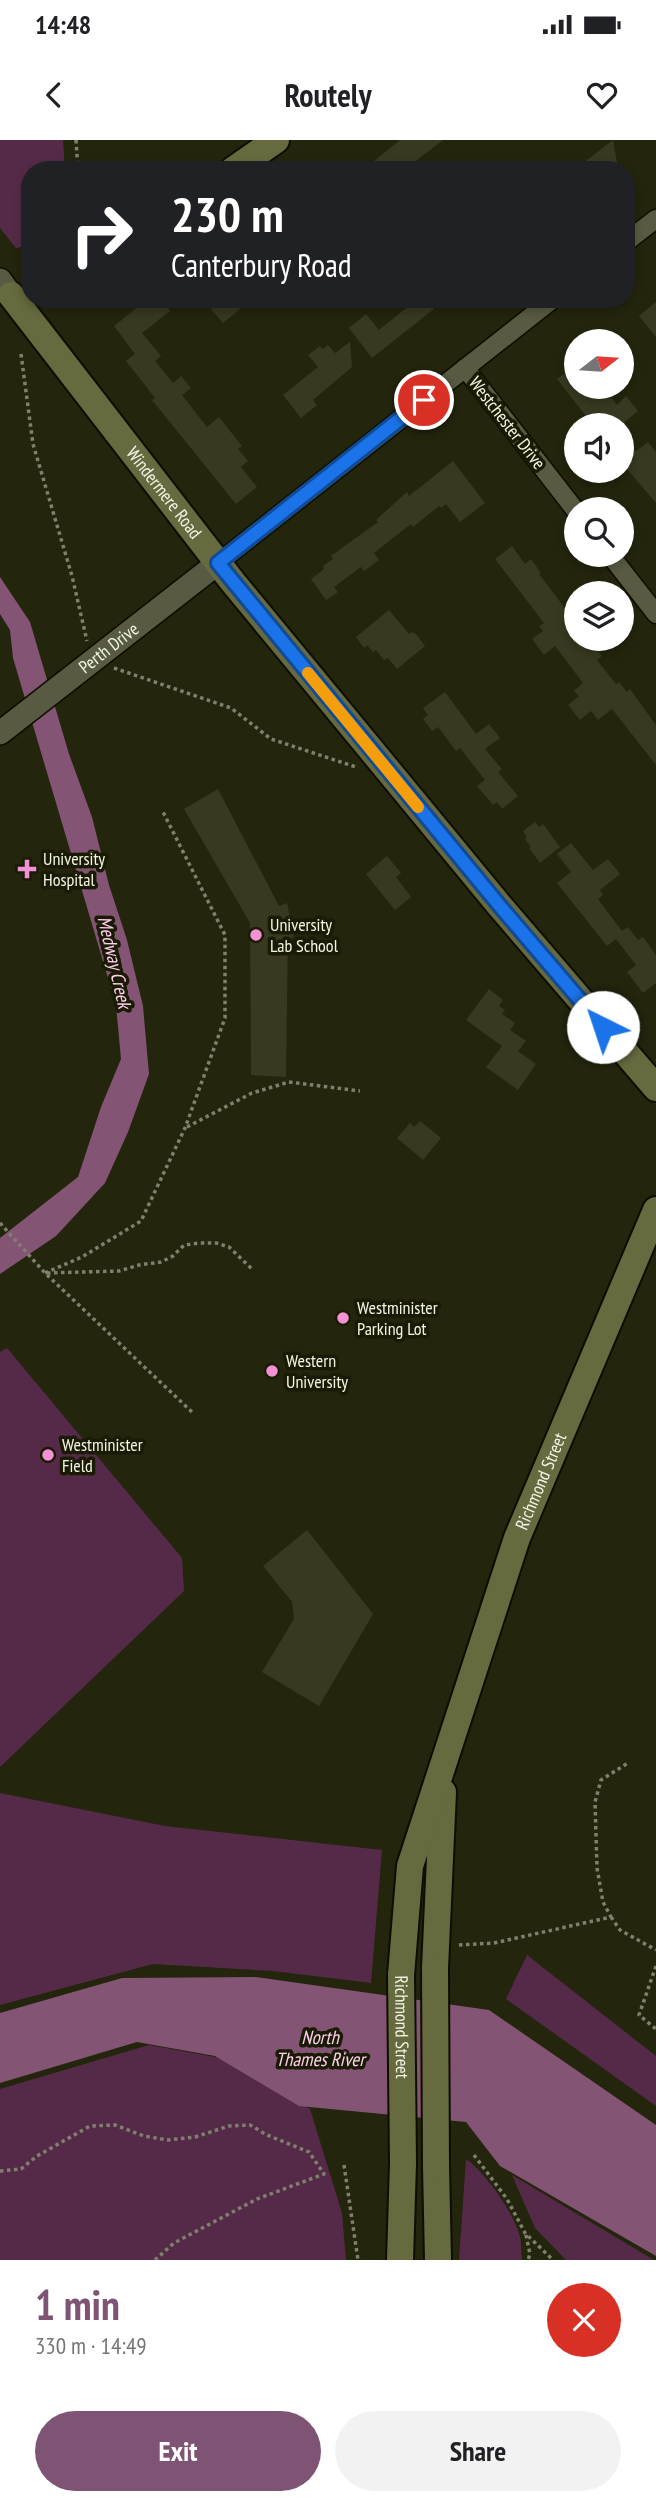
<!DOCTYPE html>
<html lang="en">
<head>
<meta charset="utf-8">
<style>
  :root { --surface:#fff; --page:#f2f2f2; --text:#202124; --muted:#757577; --accent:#7f5374 }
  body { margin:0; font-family:"PT Sans Narrow",sans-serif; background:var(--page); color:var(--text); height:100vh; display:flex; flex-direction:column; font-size:26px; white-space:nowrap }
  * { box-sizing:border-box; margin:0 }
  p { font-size:23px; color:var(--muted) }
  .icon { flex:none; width:38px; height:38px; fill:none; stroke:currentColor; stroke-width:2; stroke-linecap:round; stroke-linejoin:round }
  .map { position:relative; height:2120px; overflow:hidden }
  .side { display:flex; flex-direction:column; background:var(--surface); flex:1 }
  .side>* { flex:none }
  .banner { position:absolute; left:21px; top:21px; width:614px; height:147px; border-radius:28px; box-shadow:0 4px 10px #0003; background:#202124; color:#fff; overflow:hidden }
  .needle { width:46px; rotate:73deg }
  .buttons { position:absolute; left:564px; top:189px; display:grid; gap:14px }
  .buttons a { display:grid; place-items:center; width:70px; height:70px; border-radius:50%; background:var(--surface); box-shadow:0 4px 10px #0003; font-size:35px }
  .pin { position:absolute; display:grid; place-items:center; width:60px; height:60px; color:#fff; margin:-30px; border:4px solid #fff; border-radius:50%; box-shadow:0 2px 7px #0007 }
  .me { position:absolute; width:77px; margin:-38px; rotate:319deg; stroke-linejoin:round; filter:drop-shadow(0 0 5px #0008) }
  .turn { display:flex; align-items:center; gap:24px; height:147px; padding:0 35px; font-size:32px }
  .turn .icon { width:91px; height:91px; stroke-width:2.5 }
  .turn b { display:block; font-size:49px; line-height:60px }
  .round { display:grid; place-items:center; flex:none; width:74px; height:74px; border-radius:37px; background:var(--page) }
  .headline { display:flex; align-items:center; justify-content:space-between; height:119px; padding:0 35px }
  h1 { font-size:42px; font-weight:700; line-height:52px; color:var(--accent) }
  .primary-button { display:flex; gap:14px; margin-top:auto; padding:14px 35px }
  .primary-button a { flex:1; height:80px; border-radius:42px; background:var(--accent); color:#fff; font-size:28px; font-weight:700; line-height:80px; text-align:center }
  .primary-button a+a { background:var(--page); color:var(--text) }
  .status { display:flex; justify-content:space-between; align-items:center; height:49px; padding:0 35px; background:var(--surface); direction:ltr }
  .status svg { height:19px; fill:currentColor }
  header { display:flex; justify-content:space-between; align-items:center; height:91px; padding:0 35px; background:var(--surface); font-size:32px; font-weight:700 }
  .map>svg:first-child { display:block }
  .green { fill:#552a48 }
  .water { fill:#845474 }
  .building { fill:#373920 }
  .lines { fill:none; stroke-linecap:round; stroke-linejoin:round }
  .minor-casing { stroke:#0d0e00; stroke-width:21 }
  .tertiary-casing { stroke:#0d0e00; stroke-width:26 }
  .secondary-casing { stroke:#0d0e00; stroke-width:30 }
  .path { stroke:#7f816d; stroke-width:3.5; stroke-dasharray:3.5 3.5; stroke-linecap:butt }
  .minor { stroke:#585b41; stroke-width:18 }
  .tertiary { stroke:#585b41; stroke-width:23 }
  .secondary { stroke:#666a3e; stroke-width:26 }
  .secondary-bridge-casing { stroke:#0d0e00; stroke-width:30; stroke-linecap:butt }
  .secondary-bridge { stroke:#666a3e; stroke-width:26 }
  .route-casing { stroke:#114b97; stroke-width:18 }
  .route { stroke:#1a73e8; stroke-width:12 }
  .slow { stroke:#f59e0b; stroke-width:12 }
  .poi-dot { fill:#f391d5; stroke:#1a1b04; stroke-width:2.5 }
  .labels { text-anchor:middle; stroke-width:7; stroke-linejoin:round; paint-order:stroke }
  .street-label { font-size:18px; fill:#f3f5e6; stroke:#1a1b04 }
  .poi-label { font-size:18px; fill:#f3f5e6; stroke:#1a1b04; text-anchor:start }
  .water-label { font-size:19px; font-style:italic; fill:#fecfee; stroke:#1a1b04 }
</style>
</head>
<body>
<div class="status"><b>14:48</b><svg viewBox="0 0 49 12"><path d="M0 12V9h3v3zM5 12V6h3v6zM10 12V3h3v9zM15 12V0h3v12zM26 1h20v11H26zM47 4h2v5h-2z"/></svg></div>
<header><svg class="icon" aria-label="back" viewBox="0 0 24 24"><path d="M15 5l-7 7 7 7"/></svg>Routely<svg class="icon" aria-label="heart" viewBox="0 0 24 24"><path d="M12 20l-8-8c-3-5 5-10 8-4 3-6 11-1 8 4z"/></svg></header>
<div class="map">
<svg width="656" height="2120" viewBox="0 0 656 2120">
  <rect width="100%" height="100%" fill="#23250d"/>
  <g class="green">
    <polygon points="0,0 63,0 65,30 30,30 30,105 16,108 0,88"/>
    <polygon points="7,1208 182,1418 184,1451 0,1627 0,1212"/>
    <polygon points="0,1653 165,1686 382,1710 371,1843 273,1831 153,1824 0,1865"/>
    <polygon points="527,1815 656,1916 656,1966 506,1859"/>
    <polygon points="149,1905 226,1919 310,1969 342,2073 346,2120 0,2120 0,1949"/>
    <path d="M466,2019C485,2032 515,2074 520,2097C522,2104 521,2113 522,2120H459Z"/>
    <polygon points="512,2035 654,2120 566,2120 535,2088"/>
  </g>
  <g class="water">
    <polygon points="0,437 30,482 69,614 92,677 109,745 127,800 143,866 149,934 128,992 105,1043 56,1096 0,1134 0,1098 78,1037 101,967 121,919 116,865 13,518 10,490 0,474"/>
    <polygon points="256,1837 489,1870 656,1985 656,2116 500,2026 466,1982 299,1966 215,1916 137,1902 0,1943 0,1873 122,1838"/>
  </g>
  <g class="building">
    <polygon points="400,0 443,0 404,30 363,30"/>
    <polygon points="613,0 617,23 609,30 574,30"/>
    <polygon points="148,159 162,159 170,171 142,193 161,216 155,221 173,243 181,236 191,248 182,255 207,287 219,277 242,306 238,309 248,321 241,327 257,347 236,364 152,260 155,258 126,221 135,214 114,186"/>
    <polygon points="223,159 252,159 223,183 211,169"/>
    <polygon points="405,159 443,159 432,167 434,169 372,218 349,188 366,174 379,190 410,165"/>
    <polygon points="656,162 656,197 639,176"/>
    <polygon points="350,202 352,227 313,260 317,265 301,278 283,255 318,227 308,215 320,206 323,209 328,205 335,213"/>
    <polygon points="569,230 576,238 576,247 603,247 617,265 626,256 638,271 621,285 593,285 557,239"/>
    <polygon points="621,292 636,311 648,302 656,312 656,363 621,322"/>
    <polygon points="453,321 485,363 460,382 446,364 441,368 439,366 413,387 411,384 374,413 379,420 364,431 361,427 334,447 338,452 326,460 311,439 324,429 323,426 333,419 331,416 378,382 376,380 407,352 409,356"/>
    <polygon points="512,406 525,424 531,419 541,433 539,434 571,476 563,482 583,508 591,501 602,516 597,520 616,544 619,542 627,552 630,549 656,585 656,625 612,569 598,580 591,571 580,580 568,565 579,556 574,551 583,543 555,506 544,515 532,499 543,491 539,486 544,483 495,419"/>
    <polygon points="389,470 409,494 411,492 416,494 425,506 397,529 388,518 384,520 376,510 373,512 367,505 364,508 356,497"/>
    <polygon points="445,552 476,594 489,584 500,598 485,609 502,629 498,632 518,656 502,669 497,662 493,665 477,646 485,640 460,608 456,611 438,587 432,591 423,579 428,575 423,568"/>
    <polygon points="218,649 279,766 287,763 294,797 288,799 286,937 251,935 250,783 184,669"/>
    <polygon points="535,682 539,687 543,684 560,707 540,723 529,708 531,707 525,699 527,697 523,691"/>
    <polygon points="571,703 593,730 608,719 620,734 600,750 603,755 598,759 622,791 628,787 638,800 643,797 656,815 656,843 643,853 627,832 636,825 616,799 607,806 557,743 571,732 557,714"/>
    <polygon points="387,716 401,733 396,737 411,757 395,770 366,734"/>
    <polygon points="489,849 503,860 499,866 505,870 502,874 515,883 510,890 526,901 518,911 536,924 518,950 486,927 502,906 466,880"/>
    <polygon points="420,981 441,998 423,1020 397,998 410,983 414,987"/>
    <polygon points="307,1390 373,1474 319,1566 262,1532 294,1479 292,1462 263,1426"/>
  </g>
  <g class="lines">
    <g class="minor-casing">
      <g id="minor">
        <polyline points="626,102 656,79"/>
        <polyline points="465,228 576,371"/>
        <polyline points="610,415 656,474"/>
        <polyline points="218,423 553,159"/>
      </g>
    </g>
    <g class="tertiary-casing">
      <g id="tertiary">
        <polyline points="0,140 11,155"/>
        <path id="s1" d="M0,593L218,423"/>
      </g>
    </g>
    <g class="secondary-casing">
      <g id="secondary">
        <polyline points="233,30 276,0"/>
        <path id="s2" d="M11,155L232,441L499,765L656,948"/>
        <polyline points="435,1828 443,1652"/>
        <path id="s3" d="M401,1835L410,1726L517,1398L656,1070"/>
        <polyline points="436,2026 438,2120"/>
        <polyline points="400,2120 403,2023"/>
      </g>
    </g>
    <g class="path">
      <polyline points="76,0 78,30"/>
      <polyline points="21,214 33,304 72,436 87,501"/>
      <polyline points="114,528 231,568 271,599 356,627"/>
      <polyline points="187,987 252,953 289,942 360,951"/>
      <polyline points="0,1083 45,1133 193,1273"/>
      <polyline points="45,1133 82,1117 141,1081 185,988 225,878 225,795 162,670"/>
      <polyline points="47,1133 119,1131 139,1125 161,1122 173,1116 184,1105 199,1103 216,1103 229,1107 252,1129"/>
      <polyline points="611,1777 620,1790 656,1810"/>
      <polyline points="459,1805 494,1803 611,1777 603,1762 597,1728 595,1662 601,1640 628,1623"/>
      <polyline points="656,1826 639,1875 656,1889"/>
      <polyline points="474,2015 507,2059 525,2093 553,2120"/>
      <polyline points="344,2025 358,2120"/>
      <polyline points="0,2031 21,2029 37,2016 90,1986 115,1985 144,1996 168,2000 195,1997 229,1986 250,1985 267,1995 309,2012 324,2034 257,2059 174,2103 155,2120"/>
      <polyline points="526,2095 530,2114 528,2120"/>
    </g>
    <use href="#minor" class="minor"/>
    <use href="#tertiary" class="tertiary"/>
    <use href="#secondary" class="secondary"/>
    <g class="secondary-bridge-casing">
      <g id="secondary-bridge">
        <polyline points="435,1828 436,2026"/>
        <path id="s4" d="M401,1835L403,2023"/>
      </g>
    </g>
    <use href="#secondary-bridge" class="secondary-bridge"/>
  </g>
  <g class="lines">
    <g class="route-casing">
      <polyline id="route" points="424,260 218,423 499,765 603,887"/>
    </g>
    <use href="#route" class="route"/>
    <polyline class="slow" points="308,533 418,667"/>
  </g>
  <g class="poi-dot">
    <path d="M23.5 718.5h7v7h7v7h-7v7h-7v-7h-7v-7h7z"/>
    <circle cx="256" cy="795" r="7"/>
    <circle cx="343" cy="1178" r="7"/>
    <circle cx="272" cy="1231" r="7"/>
    <circle cx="48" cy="1315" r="7"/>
  </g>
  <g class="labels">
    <g class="street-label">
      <text transform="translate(507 283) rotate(52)" y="6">Westchester Drive</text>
      <text dy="6" stroke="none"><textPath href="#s2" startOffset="250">Windermere Road</textPath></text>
      <text dy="6" stroke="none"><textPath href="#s1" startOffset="138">Perth Drive</textPath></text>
      <text dy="6" stroke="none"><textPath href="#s3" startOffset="516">Richmond Street</textPath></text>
      <text dy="6" stroke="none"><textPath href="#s4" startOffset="52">Richmond Street</textPath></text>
    </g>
    <g class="poi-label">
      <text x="43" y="725">University<tspan x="43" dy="21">Hospital</tspan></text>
      <text x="270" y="791">University<tspan x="270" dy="21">Lab School</tspan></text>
      <text x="357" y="1174">Westminister<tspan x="357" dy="21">Parking Lot</tspan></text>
      <text x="286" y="1227">Western<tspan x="286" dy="21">University</tspan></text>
      <text x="62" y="1311">Westminister<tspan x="62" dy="21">Field</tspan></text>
    </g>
    <g class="water-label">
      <text transform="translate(115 822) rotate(77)" y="7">Medway Creek</text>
      <text x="320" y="1904">North<tspan x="320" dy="22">Thames River</tspan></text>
    </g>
  </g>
</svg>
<div class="buttons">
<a><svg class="needle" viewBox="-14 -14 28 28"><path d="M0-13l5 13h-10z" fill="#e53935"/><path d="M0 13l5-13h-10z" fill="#757577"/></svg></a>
<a><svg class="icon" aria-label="sound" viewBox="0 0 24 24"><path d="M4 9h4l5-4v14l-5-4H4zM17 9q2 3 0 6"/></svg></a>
<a><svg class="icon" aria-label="search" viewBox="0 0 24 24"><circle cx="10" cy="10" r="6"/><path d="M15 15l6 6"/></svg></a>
<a><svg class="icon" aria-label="layers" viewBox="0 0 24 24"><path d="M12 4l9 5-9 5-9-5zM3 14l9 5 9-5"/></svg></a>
</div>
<div class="pin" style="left:424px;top:260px;background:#d93025"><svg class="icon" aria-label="arrive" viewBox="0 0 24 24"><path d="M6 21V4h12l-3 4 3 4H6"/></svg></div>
<svg class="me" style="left:603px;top:887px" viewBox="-20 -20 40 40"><circle r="19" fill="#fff"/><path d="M0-13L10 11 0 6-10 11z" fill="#1a73e8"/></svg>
<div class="banner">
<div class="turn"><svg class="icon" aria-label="right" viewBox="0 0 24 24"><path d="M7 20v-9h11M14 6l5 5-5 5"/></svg><div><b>230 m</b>Canterbury Road</div></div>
</div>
</div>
<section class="side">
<div class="headline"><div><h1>1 min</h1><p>330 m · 14:49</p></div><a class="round" style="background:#d93025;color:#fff"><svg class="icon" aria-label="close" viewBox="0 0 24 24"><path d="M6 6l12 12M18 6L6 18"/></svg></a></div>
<div class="primary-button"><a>Exit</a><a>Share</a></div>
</section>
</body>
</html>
